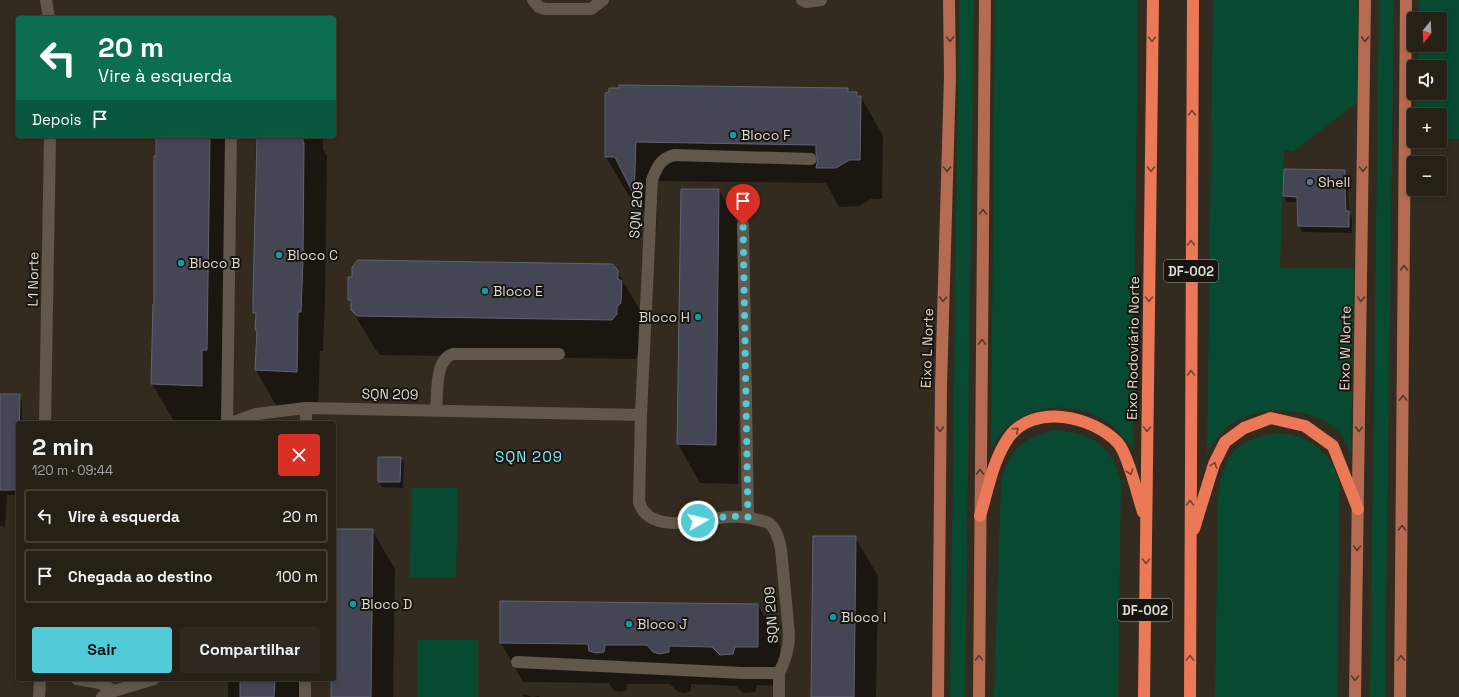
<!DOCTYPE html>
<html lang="pt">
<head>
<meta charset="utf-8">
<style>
  :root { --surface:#262017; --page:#2e2820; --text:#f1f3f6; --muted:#a4a3a1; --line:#423e36; --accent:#52cbd8 }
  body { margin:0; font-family:"Space Grotesk",sans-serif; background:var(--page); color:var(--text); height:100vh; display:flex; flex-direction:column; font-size:15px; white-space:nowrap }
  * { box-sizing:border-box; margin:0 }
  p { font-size:13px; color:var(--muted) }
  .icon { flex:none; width:22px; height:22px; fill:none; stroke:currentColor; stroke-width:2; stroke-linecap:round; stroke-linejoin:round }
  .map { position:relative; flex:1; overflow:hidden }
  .panel { position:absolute; left:16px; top:421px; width:320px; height:260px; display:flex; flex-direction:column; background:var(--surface); border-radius:4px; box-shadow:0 2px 6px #0003,0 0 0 1px var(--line) }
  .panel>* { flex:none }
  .banner { position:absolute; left:16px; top:16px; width:320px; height:122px; border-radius:4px; box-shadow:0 2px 6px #0003,0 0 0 1px var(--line); background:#0b6e4f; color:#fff; overflow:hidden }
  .needle { width:26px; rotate:198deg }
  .fabs { position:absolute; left:1407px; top:12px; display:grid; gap:8px }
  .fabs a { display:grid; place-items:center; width:40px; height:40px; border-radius:4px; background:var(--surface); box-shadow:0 2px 6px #0003,0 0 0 1px var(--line); font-size:20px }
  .pin { position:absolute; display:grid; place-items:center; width:34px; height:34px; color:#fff; margin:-41px -17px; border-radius:50% 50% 50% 0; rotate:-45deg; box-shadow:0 0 4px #0007 }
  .pin .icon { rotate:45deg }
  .me { position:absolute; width:44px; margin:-22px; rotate:82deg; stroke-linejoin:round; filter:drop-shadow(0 0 3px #0008) }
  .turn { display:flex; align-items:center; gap:14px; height:84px; padding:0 16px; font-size:18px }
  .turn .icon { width:52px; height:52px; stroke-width:2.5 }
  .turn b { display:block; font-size:28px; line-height:34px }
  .then { display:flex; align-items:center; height:38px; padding:0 16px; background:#0003; gap:8px; font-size:15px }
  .round { display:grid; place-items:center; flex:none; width:42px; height:42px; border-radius:4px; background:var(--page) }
  .summary { display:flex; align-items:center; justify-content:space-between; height:68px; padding:0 16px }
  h1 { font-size:24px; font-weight:600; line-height:30px }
  .cta { display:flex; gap:8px; margin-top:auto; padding:8px 16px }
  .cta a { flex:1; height:46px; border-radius:4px; background:var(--accent); color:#111; font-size:16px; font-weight:600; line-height:46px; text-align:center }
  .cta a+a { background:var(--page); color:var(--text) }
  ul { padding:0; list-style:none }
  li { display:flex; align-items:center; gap:12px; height:54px; margin:0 8px 6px; padding:0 8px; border:2px solid var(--line); border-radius:4px }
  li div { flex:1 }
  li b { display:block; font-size:15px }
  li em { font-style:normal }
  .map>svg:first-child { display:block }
  .green { fill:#084a31 }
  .shadow { fill:#0007 }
  .building { fill:#454654; stroke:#626372 }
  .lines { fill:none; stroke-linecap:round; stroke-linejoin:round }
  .minor { stroke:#61584b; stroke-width:12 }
  .major { stroke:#b46b52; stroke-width:12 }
  .highway { stroke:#eb7856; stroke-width:12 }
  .oneway { stroke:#56372a }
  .oneway2 { stroke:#77412f }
  .route { stroke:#52cbd8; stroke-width:7; stroke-dasharray:0 12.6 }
  .culture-dot { fill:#0f9aa8; stroke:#18140f; stroke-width:1.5 }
  .service-dot { fill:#5c6f8a; stroke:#18140f; stroke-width:1.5 }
  .labels { text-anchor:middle; stroke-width:4; stroke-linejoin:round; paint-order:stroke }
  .shield { fill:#18140f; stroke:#a39e97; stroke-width:1 }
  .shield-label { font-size:13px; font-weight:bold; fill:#ded9d1 }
  .poi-label { font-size:14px; fill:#ded9d1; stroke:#18140f; text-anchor:start }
  .street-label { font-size:14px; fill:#ded9d1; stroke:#18140f }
  .neighbourhood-label { font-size:15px; letter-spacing:1px; fill:#7fe9f5; stroke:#18140f }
</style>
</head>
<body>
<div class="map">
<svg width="1459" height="697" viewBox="0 0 1459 697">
  <rect width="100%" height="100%" fill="#332b1f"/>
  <g class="green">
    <polygon points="959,0 974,0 965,697 950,697"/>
    <path d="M995,0H1138L1133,449C1126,441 1119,431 1110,424C1071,395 1013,405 991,449Z"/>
    <path d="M1213,0H1358L1357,102L1293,152L1284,150L1280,268H1354L1351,455C1348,448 1345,439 1340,433C1319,408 1268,405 1240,419C1224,426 1215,439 1207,454Z"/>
    <polygon points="1379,0 1394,0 1385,697 1370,697"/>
    <polygon points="1419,0 1459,0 1459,139 1440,139 1440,115 1416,115 1417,93 1440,93 1440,67 1417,67 1418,45 1440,45 1440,19 1418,19"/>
    <path d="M1055,430C1092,433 1111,445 1121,481L1118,697H994L1001,480C1012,448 1022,438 1055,430Z"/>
    <path d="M1277,433C1302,433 1329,449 1337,475C1339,481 1339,488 1339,494L1338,697H1215L1218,499C1222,458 1234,439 1277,433Z"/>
    <polygon points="411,488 458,488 456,578 410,577"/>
    <rect x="418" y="640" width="60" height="57"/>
  </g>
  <g class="shadow">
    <polygon points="848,89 850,93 857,93 861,97 883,136 882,199 871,199 859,206 839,207 826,183 658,181 656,232 635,195 629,196 606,157 606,125"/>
    <polygon points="156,136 234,136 224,423 175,423 152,384 156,270 154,268"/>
    <polygon points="256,136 323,136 323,149 327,156 325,299 323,351 320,351 318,411 278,409 256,370 258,333 257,317 254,312"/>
    <polygon points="1285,170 1344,171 1348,177 1348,195 1349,213 1352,218 1352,233 1302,232 1299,226 1298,202 1287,202 1284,196"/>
    <polygon points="682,190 719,190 741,229 738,484 700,483 678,444"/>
    <polygon points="617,271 640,310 639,354 635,359 380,355 375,349 352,310 352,306 349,300"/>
    <polygon points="0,395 19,395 22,401 22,423 18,423 18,495 7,495 5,527 0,526"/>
    <polygon points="401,458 404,464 403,488 382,487 379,482"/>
    <polygon points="334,530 372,530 395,569 393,697 332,697 332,679 334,679"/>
    <polygon points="855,537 878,576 876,697 812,697"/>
    <polygon points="758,605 780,644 780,686 757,685 755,692 743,693 736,686 691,684 691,691 683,693 677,691 670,684 627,684 626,691 619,692 613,690 609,683 523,682 501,643"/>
    <polygon points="228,679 298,679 303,688 302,697 228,697"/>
    <polygon points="523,694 532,697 539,696 540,697 524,697"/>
  </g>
  <g class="building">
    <polygon points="619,85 848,88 848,92 857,92 857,96 861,96 860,160 849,160 836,168 816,168 818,159 816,154 816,145 636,142 634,195 615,157 605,157 605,93 609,92 609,88 619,88"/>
    <polygon points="156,136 210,136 207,350 202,350 202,386 151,384 153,304 154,304 154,156 156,156"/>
    <polygon points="257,136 299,136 303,137 303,142 304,143 303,259 301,312 298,312 297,372 255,370 257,330 255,330 256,313 253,313 253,297"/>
    <polygon points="1284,169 1345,170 1345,188 1346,211 1349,211 1349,227 1298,226 1297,197 1283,196"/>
    <polygon points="681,189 719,189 716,445 677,444"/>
    <polygon points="358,260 612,264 618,270 618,279 622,281 621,303 617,307 617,314 612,320 357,316 351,310 351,300 348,300 348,277 352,277 352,267"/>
    <polygon points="0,394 20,394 18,490 0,490"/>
    <polygon points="378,457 401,457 400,482 378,482"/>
    <polygon points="334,529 373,529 371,697 331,697 331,679 334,679"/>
    <polygon points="813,536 856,536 854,697 811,697"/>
    <polygon points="500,601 758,604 758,647 735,647 733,654 720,655 712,647 669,646 669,652 660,654 653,652 647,645 605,645 604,652 596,653 589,651 588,644 500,643"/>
    <polygon points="240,679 275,680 274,697 240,697"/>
  </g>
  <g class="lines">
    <g class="minor">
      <polyline points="46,0 49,18"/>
      <polyline points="533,0 539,7 545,9 591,9 603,0"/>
      <polyline points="802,0 806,2 821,0"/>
      <polyline points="743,225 748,517"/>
      <path d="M436,410C438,394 434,360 453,354H559"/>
      <polyline points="45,423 50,136"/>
      <polyline points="227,423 231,136"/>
      <polyline points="231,423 256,414 306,408 641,415"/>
      <polyline points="306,423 306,408"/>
      <path d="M517,662L743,673H779C786,660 789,649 789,634L781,549C779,541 777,530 770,524C768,522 762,521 759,520C749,517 739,516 728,517C703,519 649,536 639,502L641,415L652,180C657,167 660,159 674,155L811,159"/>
      <polyline points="779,673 779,697"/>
      <polyline points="77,679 100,683 114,691"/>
      <polyline points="39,697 40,679"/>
      <polyline points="102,697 114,691 154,679"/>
      <polyline points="305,697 305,679"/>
    </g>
    <g class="major">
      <polyline points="938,697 941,386 950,76 949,0"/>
      <polyline points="979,697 985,0"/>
      <polyline points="1355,697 1365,0"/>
      <polyline points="1400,697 1406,0"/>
    </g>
    <g class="highway">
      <path d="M980,516C988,490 993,459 1009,437C1034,403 1093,416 1118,443C1128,454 1138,497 1143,512"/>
      <polyline points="1194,529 1214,464 1225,442 1244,428 1271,418 1305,426 1333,446 1358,509"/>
      <polyline points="1144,697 1153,0"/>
      <polyline points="1190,697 1193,0"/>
    </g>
  </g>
  <defs><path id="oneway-chevron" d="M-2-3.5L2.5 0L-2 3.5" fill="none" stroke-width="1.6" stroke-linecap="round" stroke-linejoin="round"/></defs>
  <g class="oneway">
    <use href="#oneway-chevron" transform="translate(950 39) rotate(89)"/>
    <use href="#oneway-chevron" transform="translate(1365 39) rotate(91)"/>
    <use href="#oneway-chevron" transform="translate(947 169) rotate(92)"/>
    <use href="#oneway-chevron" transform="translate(1363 169) rotate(91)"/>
    <use href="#oneway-chevron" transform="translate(983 212) rotate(-89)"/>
    <use href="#oneway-chevron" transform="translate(1404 268) rotate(-90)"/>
    <use href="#oneway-chevron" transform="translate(943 299) rotate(92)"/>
    <use href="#oneway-chevron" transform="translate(1361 299) rotate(91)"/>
    <use href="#oneway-chevron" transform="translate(982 342) rotate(-89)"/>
    <use href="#oneway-chevron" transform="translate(1403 398) rotate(-90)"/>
    <use href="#oneway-chevron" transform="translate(940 429) rotate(90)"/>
    <use href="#oneway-chevron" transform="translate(1359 429) rotate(91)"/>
    <use href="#oneway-chevron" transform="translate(980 472) rotate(-89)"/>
    <use href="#oneway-chevron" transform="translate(1402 528) rotate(-90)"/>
    <use href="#oneway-chevron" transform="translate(1357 548) rotate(91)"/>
    <use href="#oneway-chevron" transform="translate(979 658) rotate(-90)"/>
    <use href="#oneway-chevron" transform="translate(1401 658) rotate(-90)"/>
    <use href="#oneway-chevron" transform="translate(1355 678) rotate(91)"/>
  </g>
  <g class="oneway2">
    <use href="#oneway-chevron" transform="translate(1152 39) rotate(91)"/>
    <use href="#oneway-chevron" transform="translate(1192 113) rotate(-90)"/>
    <use href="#oneway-chevron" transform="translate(1151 169) rotate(91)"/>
    <use href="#oneway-chevron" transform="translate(1191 243) rotate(-90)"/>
    <use href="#oneway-chevron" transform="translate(1149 299) rotate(91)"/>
    <use href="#oneway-chevron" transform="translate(1191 373) rotate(-90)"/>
    <use href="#oneway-chevron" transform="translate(1147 429) rotate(91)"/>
    <use href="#oneway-chevron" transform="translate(1016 430) rotate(-42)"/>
    <use href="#oneway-chevron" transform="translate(1214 465) rotate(-69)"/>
    <use href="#oneway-chevron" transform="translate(1130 472) rotate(72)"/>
    <use href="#oneway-chevron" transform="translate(1190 503) rotate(-90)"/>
    <use href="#oneway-chevron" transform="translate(1146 561) rotate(91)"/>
    <use href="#oneway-chevron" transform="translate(1190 658) rotate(-90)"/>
  </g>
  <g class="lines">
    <polyline class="route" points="698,521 729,516 748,517 743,225"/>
  </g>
  <g class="culture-dot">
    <circle cx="733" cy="135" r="4"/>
    <circle cx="279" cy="255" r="4"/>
    <circle cx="181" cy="263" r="4"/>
    <circle cx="485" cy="291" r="4"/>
    <circle cx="698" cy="317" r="4"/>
    <circle cx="353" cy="604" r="4"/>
    <circle cx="833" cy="617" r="4"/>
    <circle cx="629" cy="624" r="4"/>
  </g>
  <circle class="service-dot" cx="1310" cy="182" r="4"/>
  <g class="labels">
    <g class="shield">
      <rect x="1164" y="260" width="54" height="22" rx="3"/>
      <rect x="1118" y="599" width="54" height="22" rx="3"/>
    </g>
    <g class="shield-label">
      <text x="1191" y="276">DF-002</text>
      <text x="1145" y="615">DF-002</text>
    </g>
    <g class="poi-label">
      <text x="741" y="140">Bloco F</text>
      <text x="1318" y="187">Shell</text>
      <text x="287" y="260">Bloco C</text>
      <text x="189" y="268">Bloco B</text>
      <text x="493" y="296">Bloco E</text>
      <text x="690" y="322" text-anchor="end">Bloco H</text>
      <text x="361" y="609">Bloco D</text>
      <text x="841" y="622">Bloco I</text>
      <text x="637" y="629">Bloco J</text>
    </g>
    <g class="street-label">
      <text transform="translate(636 210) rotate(-86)" y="5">SQN 209</text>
      <text transform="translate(33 279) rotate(-89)" y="5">L1 Norte</text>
      <text transform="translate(927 348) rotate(-88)" y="5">Eixo L Norte</text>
      <text transform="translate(1133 348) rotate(-89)" y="5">Eixo Rodoviário Norte</text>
      <text transform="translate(1345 348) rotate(-89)" y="5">Eixo W Norte</text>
      <text transform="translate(390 394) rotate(1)" y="5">SQN 209</text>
      <text transform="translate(771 615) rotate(-94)" y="5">SQN 209</text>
    </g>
    <g class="neighbourhood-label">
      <text x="529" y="462">SQN 209</text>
    </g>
  </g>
</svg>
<div class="fabs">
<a><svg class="needle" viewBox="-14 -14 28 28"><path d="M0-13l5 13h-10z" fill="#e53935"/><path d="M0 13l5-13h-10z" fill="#a4a3a1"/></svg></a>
<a><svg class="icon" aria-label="sound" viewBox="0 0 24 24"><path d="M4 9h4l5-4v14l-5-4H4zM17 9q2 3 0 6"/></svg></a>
<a>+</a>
<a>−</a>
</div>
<div class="pin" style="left:743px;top:225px;background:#d93025"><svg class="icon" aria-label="arrive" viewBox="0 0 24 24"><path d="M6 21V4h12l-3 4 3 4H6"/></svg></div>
<svg class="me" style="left:698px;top:521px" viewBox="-20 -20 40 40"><circle r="17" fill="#52cbd8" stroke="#fff" stroke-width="3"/><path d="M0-11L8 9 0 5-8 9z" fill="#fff"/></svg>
<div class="banner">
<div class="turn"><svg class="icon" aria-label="left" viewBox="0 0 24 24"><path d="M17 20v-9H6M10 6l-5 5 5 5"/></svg><div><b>20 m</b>Vire à esquerda</div></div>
<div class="then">Depois<svg class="icon" aria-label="arrive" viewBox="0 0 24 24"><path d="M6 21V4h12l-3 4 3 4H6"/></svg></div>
</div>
<section class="panel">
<div class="summary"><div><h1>2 min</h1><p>120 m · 09:44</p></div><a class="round" style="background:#d93025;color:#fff"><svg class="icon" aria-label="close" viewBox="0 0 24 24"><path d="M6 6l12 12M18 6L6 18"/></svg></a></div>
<ul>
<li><svg class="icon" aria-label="left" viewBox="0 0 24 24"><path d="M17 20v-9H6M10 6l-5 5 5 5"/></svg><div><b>Vire à esquerda</b></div><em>20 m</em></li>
<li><svg class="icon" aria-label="arrive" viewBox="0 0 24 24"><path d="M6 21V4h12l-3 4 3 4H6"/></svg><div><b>Chegada ao destino</b></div><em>100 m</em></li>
</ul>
<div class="cta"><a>Sair</a><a>Compartilhar</a></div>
</section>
</div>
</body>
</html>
